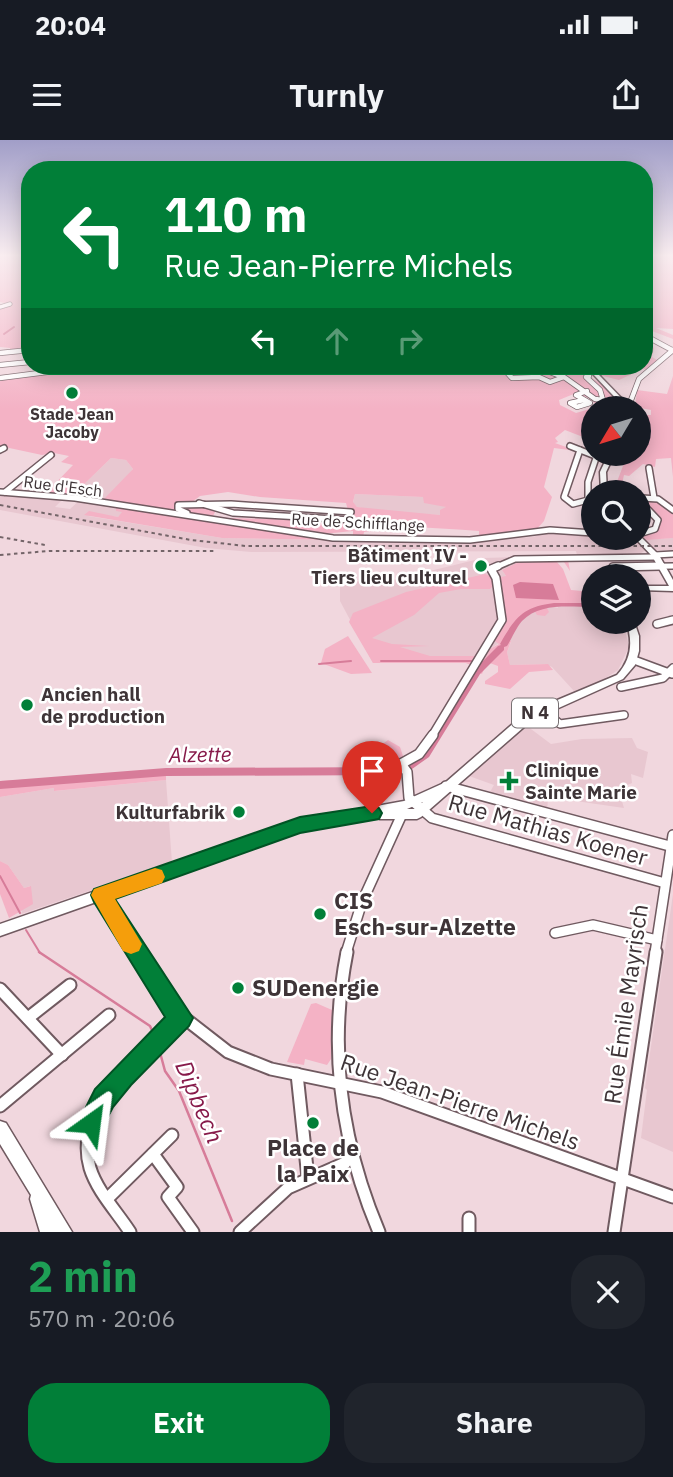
<!DOCTYPE html>
<html lang="en">
<head>
<meta charset="utf-8">
<style>
  :root { --surface:#171b24; --page:#20242c; --text:#f1f3f6; --muted:#9ea1a6; --accent:#017f38 }
  body { margin:0; font-family:"IBM Plex Sans",sans-serif; background:var(--page); color:var(--text); height:100vh; display:flex; flex-direction:column; font-size:26px; white-space:nowrap }
  * { box-sizing:border-box; margin:0 }
  p { font-size:23px; color:var(--muted) }
  .icon { flex:none; width:38px; height:38px; fill:none; stroke:currentColor; stroke-width:2; stroke-linecap:round; stroke-linejoin:round }
  .map { position:relative; height:1092px; overflow:hidden }
  .details { display:flex; flex-direction:column; background:var(--surface); flex:1 }
  .details>* { flex:none }
  .banner { position:absolute; left:21px; top:21px; width:632px; height:214px; border-radius:28px; box-shadow:0 4px 18px #0003; background:#017f38; color:#fff; overflow:hidden }
  .needle { width:46px; rotate:232deg }
  .controls { position:absolute; left:581px; top:256px; display:grid; gap:14px }
  .controls a { display:grid; place-items:center; width:70px; height:70px; border-radius:50%; background:var(--surface); box-shadow:0 4px 18px #0003; font-size:35px }
  .pin { position:absolute; display:grid; place-items:center; width:60px; height:60px; color:#fff; margin:-72px -30px; border-radius:50% 50% 50% 0; rotate:-45deg; box-shadow:0 0 7px #0007 }
  .pin .icon { rotate:45deg }
  .me { position:absolute; width:77px; margin:-38px; rotate:31deg; stroke-linejoin:round; filter:drop-shadow(0 0 5px #0008) }
  .turn { display:flex; align-items:center; gap:24px; height:147px; padding:0 28px; font-size:32px }
  .turn .icon { width:91px; height:91px; stroke-width:2.5 }
  .turn b { display:block; font-size:49px; line-height:60px }
  .lanes { display:flex; align-items:center; height:66px; padding:0 28px; background:#0003; justify-content:center; gap:35px; direction:ltr }
  .lanes .off { opacity:.35 }
  .round { display:grid; place-items:center; flex:none; width:74px; height:74px; border-radius:28px; background:var(--page) }
  .head { display:flex; align-items:center; justify-content:space-between; height:119px; padding:0 28px }
  h1 { font-size:42px; font-weight:700; line-height:52px; color:#1e9e55 }
  .button { display:flex; gap:14px; margin-top:auto; padding:14px 28px }
  .button a { flex:1; height:80px; border-radius:28px; background:var(--accent); color:#fff; font-size:28px; font-weight:700; line-height:80px; text-align:center }
  .button a+a { background:var(--page); color:var(--text) }
  .status { display:flex; justify-content:space-between; align-items:center; height:49px; padding:0 35px; background:var(--surface); direction:ltr }
  .status svg { height:19px; fill:currentColor }
  header { display:flex; justify-content:space-between; align-items:center; height:91px; padding:0 28px; background:var(--surface); font-size:32px; font-weight:700 }
  .map>svg:first-child { display:block }
  .built { fill:#e8c7d0 }
  .green { fill:#f4b2c5; fill-rule:evenodd }
  .water { fill:#d77c99 }
  .lines { fill:none; stroke-linecap:round; stroke-linejoin:round }
  .stream-far1 { stroke:#d77c99; stroke-width:2 }
  .stream { stroke:#d77c99; stroke-width:2.5 }
  .river { fill:#d77c99; fill-rule:evenodd }
  .minor-far5-casing { stroke:#705a60; stroke-width:5 }
  .minor-far4-casing { stroke:#705a60; stroke-width:6 }
  .minor-far3-casing { stroke:#705a60; stroke-width:8 }
  .minor-far2-casing { stroke:#705a60; stroke-width:10 }
  .minor-far1-casing { stroke:#705a60; stroke-width:12 }
  .minor-casing { stroke:#705a60; stroke-width:15 }
  .major-casing { stroke:#705a60; stroke-width:3 }
  .minor-far5 { stroke:#fff; stroke-width:3.5 }
  .minor-far4 { stroke:#fff; stroke-width:4.5 }
  .minor-far3 { stroke:#fff; stroke-width:5 }
  .minor-far2 { stroke:#fff; stroke-width:7 }
  .minor-far1 { stroke:#fff; stroke-width:9 }
  .minor { stroke:#fff; stroke-width:11 }
  .major { fill:#fff; fill-rule:evenodd }
  .rail { stroke:#736468; stroke-width:2; stroke-dasharray:3.5 3.5; stroke-linecap:butt }
  .route { fill:#017f38; stroke:#015324; stroke-width:2 }
  .slow { fill:#f59e0b }
  .poi-dot { fill:#017f38; stroke:#fff; stroke-width:2.5 }
  .labels { text-anchor:middle; stroke-width:5; stroke-linejoin:round; paint-order:stroke }
  .far-poi-label { font-size:16px; font-weight:bold; fill:#3e3437; stroke:#fff }
  .far-street-label { font-size:16px; fill:#3e3437; stroke:#fff }
  .shield { fill:#fff; stroke:#787173; stroke-width:2 }
  .shield-label { font-size:18px; font-weight:bold; fill:#3e3437 }
  .poi-label { font-size:19px; font-weight:bold; fill:#3e3437; stroke:#fff; text-anchor:end }
  .water-label { font-size:21px; font-style:italic; fill:#871a4a; stroke:#fff }
  .near-street-label { font-size:23px; fill:#3e3437; stroke:#fff }
  .near-poi-label { font-size:23px; font-weight:bold; fill:#3e3437; stroke:#fff; text-anchor:start }
  .near-water-label { font-size:24px; font-style:italic; fill:#871a4a; stroke:#fff }
</style>
</head>
<body>
<div class="status"><b>20:04</b><svg viewBox="0 0 49 12"><path d="M0 12V9h3v3zM5 12V6h3v6zM10 12V3h3v9zM15 12V0h3v12zM26 1h20v11H26zM47 4h2v5h-2z"/></svg></div>
<header><svg class="icon" aria-label="menu" viewBox="0 0 24 24"><path d="M4 6h16M4 12h16M4 18h16"/></svg>Turnly<svg class="icon" aria-label="share" viewBox="0 0 24 24"><path d="M12 15V3M7 8l5-5 5 5M5 13v7h14v-7"/></svg></header>
<div class="map">
<svg width="673" height="1092" viewBox="0 0 673 1092">
  <rect width="100%" height="100%" fill="#f1d7de"/>
  <g class="built">
    <polygon points="111,318 126,320 133,329 115,350 103,360 73,355"/>
    <polygon points="0,354 64,358 55,367 70,369 80,360 116,367 123,372 118,377 96,374 88,376 222,398 470,402 533,397 549,392 636,400 673,398 673,410 646,410 641,413 644,419 542,419 502,430 506,436 499,503 490,509 479,528 466,523 373,523 340,461 340,442 393,440 483,418 577,415 576,411 251,412 206,408 0,370"/>
    <polygon points="355,354 424,357 426,361 447,367 440,375 383,372 357,367 353,363"/>
    <polygon points="557,465 593,465 593,481 623,481 629,507 618,530 601,541 574,551 552,527 545,524 510,525 507,512 511,502 507,500 518,481 535,470 551,466 558,468"/>
    <polygon points="527,586 551,604 582,599 632,598 637,608 648,612 643,638 631,634 632,643 623,647 627,656 621,658 624,668 548,657 547,674 487,657 494,645 469,636"/>
    <polygon points="166,640 172,723 21,774 30,746 24,748 8,725 0,721 0,657 54,648 55,651"/>
    <polygon points="673,754 673,1012 641,998 647,950 645,948"/>
  </g>
  <g class="green">
    <polygon points="0,116 30,116 30,208 10,211 10,208 0,207 0,167 9,164 0,162"/>
    <polygon points="644,116 673,116 673,189 656,188 673,195 673,199 644,188 644,143 653,141 644,138 652,139"/>
    <path d="M644,200L654,208L652,217L659,221L648,230L643,229L619,240L599,235C608,223 630,226 644,226Z"/>
    <path d="M58,226H561C582,235 615,243 622,267L595,268L599,266L593,262L596,261L576,253L559,260L560,265L576,273L593,268V285L584,290L589,293L583,297L565,290L555,298L558,302L555,303L577,311L554,308L544,347L552,357L544,381L536,390L479,399V391C441,389 402,384 364,392L363,397L353,396V391L302,396L338,400L222,398L84,375L89,371L118,377L122,372L116,371V367L155,372L103,360L133,329L126,320L111,318L73,355L46,353L73,325L61,322L69,316L54,313L42,315L0,306V239L58,231L52,227ZM228,352L260,357L346,363L351,381L229,378L213,376L216,370L192,362L200,356ZM355,354L423,357L424,363L446,367L440,370V375L357,367L353,362Z"/>
    <polygon points="673,236 673,337 671,318 656,319 655,327 643,324 629,336 624,335 620,352 613,352 628,313 639,313 639,286 645,287 647,275 651,275 651,270 635,267 637,250 667,254"/>
    <polygon points="653,359 673,371 673,398 646,400 643,397 657,391 660,383 643,360"/>
    <polygon points="568,420 570,431 564,422 557,422 563,429 571,450 593,452 593,465 546,466 549,472 545,476 537,475 534,470 518,481 507,500 511,501 507,512 510,525 548,524 553,530 529,532 510,549 485,544 485,541 498,532 498,526 487,522 482,534 477,532 490,509 499,504 492,499 502,480 496,438 506,436 502,430 521,421"/>
    <polygon points="485,434 492,437 494,445 490,449 461,449 439,453 414,475 372,498 392,504 429,506 400,507 430,516 478,516 474,526 466,523 373,523 349,482 353,473 406,452"/>
    <polygon points="348,496 372,533 351,534 321,523 325,509"/>
    <polygon points="388,600 400,607 404,619 396,624 356,624"/>
    <polygon points="166,632 166,640 54,651 54,648 0,657 0,641"/>
    <polygon points="0,721 8,725 24,748 31,746 33,764 9,778 0,754"/>
    <polygon points="316,863 332,870 331,919 327,925 305,919 304,925 287,922 311,864"/>
  </g>
  <polygon class="water" points="520,442 553,444 559,460 516,458 513,445"/>
  <g class="lines">
    <g class="stream-far1">
      <polyline points="4,194 14,187"/>
      <polyline points="381,521 472,521"/>
      <polyline points="319,524 351,521"/>
      <polyline points="0,736 20,773"/>
      <polyline points="26,790 40,813"/>
    </g>
    <g class="stream">
      <polyline points="39,812 150,886 155,897"/>
      <polyline points="158,905 165,931 179,951 232,1081"/>
    </g>
    <g class="river">
      <path d="M554,463H593V467C570,467 540,462 522,481C516,488 512,498 507,506L504,507V510L480,534L429,617L412,629L409,630L406,629L404,626L406,623L423,611L474,530L498,506L501,505L500,504C515,478 522,467 554,463Z"/>
      <polygon points="401,627 404,628 406,631 404,634 401,635 166,636 0,649 0,641 166,628"/>
    </g>
    <g class="minor-far5-casing">
      <polyline id="minor-far5" points="0,167 10,164"/>
    </g>
    <g class="minor-far4-casing">
      <g id="minor-far4">
        <polyline points="644,195 672,210"/>
        <polyline points="0,213 30,210"/>
        <polyline points="0,225 30,222"/>
        <polyline points="506,226 503,228 512,238 539,237 550,242 564,237 595,259 603,260 600,250 586,237 589,236"/>
        <polyline points="534,226 563,237"/>
        <polyline points="596,226 604,229"/>
        <polyline points="0,238 55,231"/>
        <polyline points="584,260 570,263 577,267 590,263 576,255 587,251"/>
        <polyline points="628,268 639,239 673,210"/>
      </g>
    </g>
    <g class="minor-far3-casing">
      <g id="minor-far3">
        <polyline points="570,306 608,321"/>
        <polyline points="0,310 4,308"/>
        <polyline points="580,310 564,357 573,364 588,360"/>
        <polyline points="649,328 654,358"/>
        <polyline points="0,352 75,358 333,398 470,400 550,390 593,393"/>
        <polyline points="5,352 51,315"/>
        <polyline points="588,360 588,342 596,318"/>
        <polyline points="199,363 233,373 351,380"/>
        <polyline points="187,373 178,369 178,365 231,364 351,372"/>
        <polyline points="639,394 655,389 658,380 641,362 642,358 658,359 673,370"/>
        <polyline points="655,415 673,414"/>
        <polyline points="613,427 673,426"/>
        <polyline points="494,428 515,419 656,417"/>
      </g>
    </g>
    <g class="minor-far2-casing">
      <g id="minor-far2">
        <polyline points="613,427 661,426"/>
        <polyline points="657,484 673,480"/>
        <polyline points="634,520 672,534"/>
        <polyline points="621,547 663,538 673,528"/>
        <polyline points="542,569 560,584 624,575"/>
        <polyline points="432,596 502,480 496,438 491,429 498,426"/>
      </g>
    </g>
    <g class="minor-far1-casing">
      <g id="minor-far1">
        <polyline points="433,595 419,614 401,624 407,632 409,658 432,678 665,743"/>
        <polyline points="446,646 673,707"/>
        <polyline points="101,755 136,813"/>
        <polyline points="555,793 593,785 657,800"/>
        <polyline points="346,813 362,762 403,672"/>
        <polyline points="655,813 673,695"/>
      </g>
    </g>
    <g class="minor-casing">
      <g id="minor">
        <polyline points="135,812 183,877 228,912 271,929 382,952 673,1057"/>
        <path d="M347,812C328,908 341,1002 379,1092"/>
        <polyline points="0,849 62,915"/>
        <polyline points="28,878 70,845"/>
        <polyline points="297,934 308,1038"/>
        <polyline points="0,966 109,875"/>
        <polyline points="153,1014 177,1047 168,1057 193,1092"/>
        <polyline points="108,1058 172,995"/>
        <polyline points="469,1078 469,1092"/>
        <path d="M130,1092C117,1072 97,1051 90,1028C72,966 143,915 181,878"/>
        <polyline points="240,1092 288,1048 345,1023 350,1017"/>
        <polyline points="614,1092 656,812"/>
      </g>
    </g>
    <g class="major-casing">
      <g id="major">
        <polygon points="612,226 619,226 599,235 631,268 625,268 593,234"/>
        <polygon points="609,313 615,313 606,332 607,352 601,352 600,332"/>
        <polygon points="639,395 659,415 673,440 673,451 639,450 639,446 669,446 652,416 634,397 639,397"/>
        <path d="M626,481H634L639,496V511L635,525L623,539L532,580L421,677L417,679H380L375,675L300,690L0,796V784L300,680L404,661L446,642L524,574L617,535C632,519 633,501 626,481ZM423,662L415,669H407Z"/>
        <polygon points="0,981 6,983 72,1092 40,1092 30,1059 31,1055 0,1004"/>
      </g>
    </g>
    <use href="#minor-far5" class="minor-far5"/>
    <use href="#minor-far4" class="minor-far4"/>
    <use href="#minor-far3" class="minor-far3"/>
    <use href="#minor-far2" class="minor-far2"/>
    <use href="#minor-far1" class="minor-far1"/>
    <use href="#minor" class="minor"/>
    <use href="#major" class="major"/>
    <g class="rail">
      <polyline points="0,365 191,400 246,406 673,406"/>
      <polyline points="0,397 45,405"/>
      <polyline points="0,415 49,411 215,411"/>
    </g>
  </g>
  <linearGradient id="sky" x2="0" y2="1"><stop stop-color="#a19ec8"/><stop offset="0.43" stop-color="#f9edf0"/><stop offset="1" stop-color="#f9edf0" stop-opacity="0"/></linearGradient>
  <rect width="673" height="269" fill="url(#sky)"/>
  <polygon class="route" points="372,666 379,668 382,673 379,679 300,693 115,759 193,878 189,886 131,945 113,967 100,992 91,996 82,992 78,983 95,949 165,877 94,762 91,755 94,749 300,677"/>
  <polygon class="slow" points="155,728 162,730 165,737 162,743 115,759 142,804 139,811 131,814 123,811 91,755 94,749"/>
  <g class="poi-dot">
    <circle cx="72" cy="253" r="7"/>
    <circle cx="481" cy="426" r="7"/>
    <circle cx="27" cy="565" r="7"/>
    <path d="M505.5 630.5h7v7h7v7h-7v7h-7v-7h-7v-7h7z"/>
    <circle cx="239" cy="672" r="7"/>
    <circle cx="320" cy="774" r="7"/>
    <circle cx="238" cy="848" r="7"/>
    <circle cx="313" cy="983" r="7"/>
  </g>
  <g class="labels">
    <g class="far-poi-label">
      <text x="72" y="280">Stade Jean<tspan x="72" dy="18">Jacoby</tspan></text>
    </g>
    <g class="far-street-label">
      <text transform="translate(63 346) rotate(7)" y="6">Rue d'Esch</text>
      <text transform="translate(358 382) rotate(3)" y="6">Rue de Schifflange</text>
    </g>
    <rect class="shield" x="512" y="558.5" width="46" height="29" rx="5"/>
    <g class="shield-label">
      <text x="535" y="579">N 4</text>
    </g>
    <g class="poi-label">
      <text x="467" y="422">Bâtiment IV -<tspan x="467" dy="22">Tiers lieu culturel</tspan></text>
      <text x="41" y="561" text-anchor="start">Ancien hall<tspan x="41" dy="22">de production</tspan></text>
      <text x="525" y="637" text-anchor="start">Clinique<tspan x="525" dy="22">Sainte Marie</tspan></text>
      <text x="225" y="679">Kulturfabrik</text>
    </g>
    <g class="water-label">
      <text transform="translate(200 615) rotate(-1)" y="7">Alzette</text>
    </g>
    <g class="near-street-label">
      <text transform="translate(548 690) rotate(16)" y="8">Rue Mathias Koener</text>
      <text transform="translate(626 864) rotate(-82)" y="8">Rue Émile Mayrisch</text>
      <text transform="translate(460 962) rotate(19)" y="8">Rue Jean-Pierre Michels</text>
    </g>
    <g class="near-poi-label">
      <text x="334" y="769">CIS<tspan x="334" dy="26">Esch-sur-Alzette</tspan></text>
      <text x="252" y="856">SUDenergie</text>
      <text x="313" y="1016" text-anchor="middle">Place de<tspan x="313" dy="26">la Paix</tspan></text>
    </g>
    <g class="near-water-label">
      <text transform="translate(199 962) rotate(67)" y="8">Dipbech</text>
    </g>
  </g>
</svg>
<div class="controls">
<a><svg class="needle" viewBox="-14 -14 28 28"><path d="M0-13l5 13h-10z" fill="#e53935"/><path d="M0 13l5-13h-10z" fill="#9ea1a6"/></svg></a>
<a><svg class="icon" aria-label="search" viewBox="0 0 24 24"><circle cx="10" cy="10" r="6"/><path d="M15 15l6 6"/></svg></a>
<a><svg class="icon" aria-label="layers" viewBox="0 0 24 24"><path d="M12 4l9 5-9 5-9-5zM3 14l9 5 9-5"/></svg></a>
</div>
<div class="pin" style="left:372px;top:673px;background:#d93025"><svg class="icon" aria-label="arrive" viewBox="0 0 24 24"><path d="M6 21V4h12l-3 4 3 4H6"/></svg></div>
<svg class="me" style="left:91px;top:983px" viewBox="-20 -20 40 40"><path d="M0-17L14 15 0 8-14 15z" fill="#017f38" stroke="#fff" stroke-width="4"/></svg>
<div class="banner">
<div class="turn"><svg class="icon" aria-label="left" viewBox="0 0 24 24"><path d="M17 20v-9H6M10 6l-5 5 5 5"/></svg><div><b>110 m</b>Rue Jean-Pierre Michels</div></div>
<div class="lanes"><svg class="icon" aria-label="left" viewBox="0 0 24 24"><path d="M17 20v-9H6M10 6l-5 5 5 5"/></svg><svg class="icon off" aria-label="ahead" viewBox="0 0 24 24"><path d="M12 20V5M6 11l6-6 6 6"/></svg><svg class="icon off" aria-label="right" viewBox="0 0 24 24"><path d="M7 20v-9h11M14 6l5 5-5 5"/></svg></div>
</div>
</div>
<section class="details">
<div class="head"><div><h1>2 min</h1><p>570 m · 20:06</p></div><a class="round"><svg class="icon" aria-label="close" viewBox="0 0 24 24"><path d="M6 6l12 12M18 6L6 18"/></svg></a></div>
<div class="button"><a>Exit</a><a>Share</a></div>
</section>
</body>
</html>
